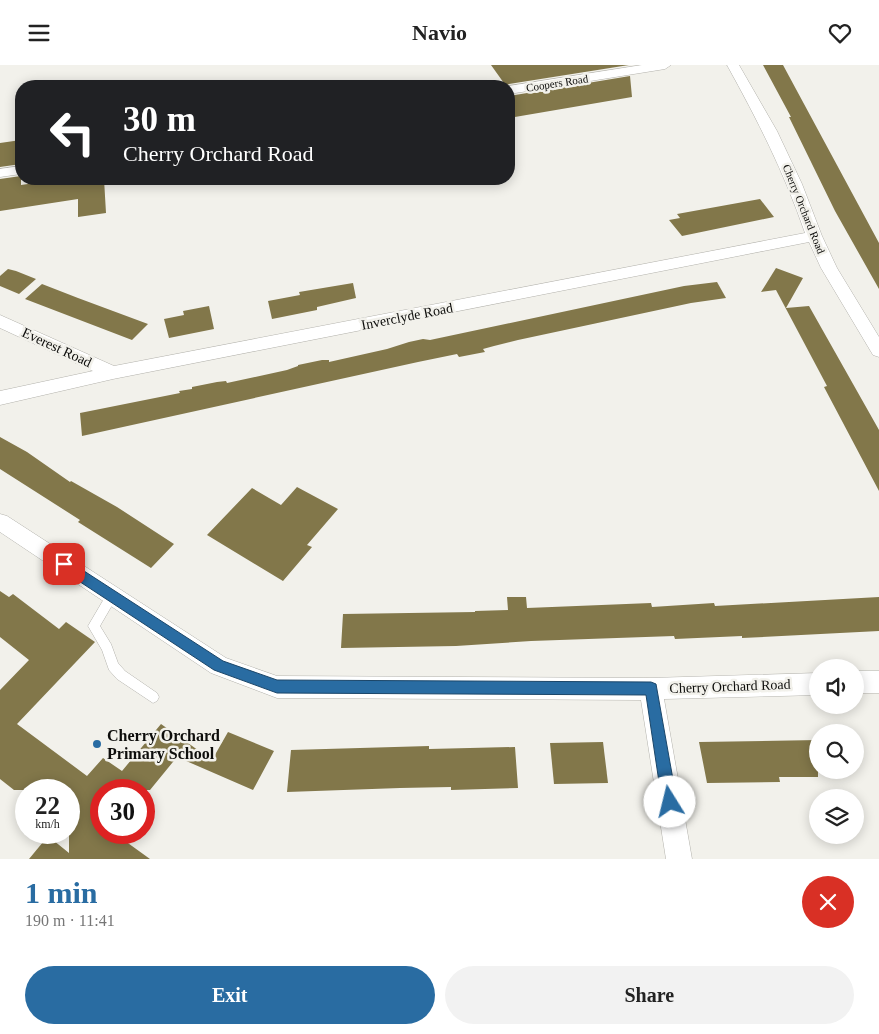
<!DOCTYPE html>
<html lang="en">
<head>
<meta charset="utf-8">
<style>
  :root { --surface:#fff; --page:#f2f2f2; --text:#222; --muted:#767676; --accent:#296ca2 }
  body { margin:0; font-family:"Times New Roman",serif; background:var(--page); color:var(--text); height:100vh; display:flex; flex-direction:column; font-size:19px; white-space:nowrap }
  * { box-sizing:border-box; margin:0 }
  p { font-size:16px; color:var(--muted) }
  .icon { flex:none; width:28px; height:28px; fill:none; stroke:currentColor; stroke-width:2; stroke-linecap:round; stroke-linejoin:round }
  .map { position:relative; height:794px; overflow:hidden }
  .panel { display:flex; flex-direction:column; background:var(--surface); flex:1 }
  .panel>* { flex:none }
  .guide { position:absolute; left:15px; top:15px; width:500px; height:105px; border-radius:20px; box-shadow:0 2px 12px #0003; background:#202124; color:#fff; overflow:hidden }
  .controls { position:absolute; left:809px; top:594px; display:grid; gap:10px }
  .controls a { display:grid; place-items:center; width:55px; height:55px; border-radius:50%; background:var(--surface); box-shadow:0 2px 12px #0003; font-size:25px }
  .speed { position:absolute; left:15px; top:714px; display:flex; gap:10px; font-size:25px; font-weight:700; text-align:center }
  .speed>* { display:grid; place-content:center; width:65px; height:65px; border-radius:50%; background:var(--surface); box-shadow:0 2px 12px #0003; line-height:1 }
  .speed small { font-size:12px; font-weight:400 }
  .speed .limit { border:8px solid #d22; background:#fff; color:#111 }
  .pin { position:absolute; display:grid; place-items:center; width:42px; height:42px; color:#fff; margin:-21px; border-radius:10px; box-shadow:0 2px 8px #0006 }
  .me { position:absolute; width:55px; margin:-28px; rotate:351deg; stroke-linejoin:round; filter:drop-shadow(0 0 4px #0008) }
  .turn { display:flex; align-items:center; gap:18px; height:105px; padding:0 25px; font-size:22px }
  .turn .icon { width:65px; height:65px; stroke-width:2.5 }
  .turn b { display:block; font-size:35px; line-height:42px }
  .round { display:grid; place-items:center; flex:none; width:52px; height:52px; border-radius:26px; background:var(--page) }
  .headline { display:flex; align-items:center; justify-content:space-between; height:85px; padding:0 25px }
  h1 { font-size:30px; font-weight:700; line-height:38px; color:var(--accent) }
  .cta { display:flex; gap:10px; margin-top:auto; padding:10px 25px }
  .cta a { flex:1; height:58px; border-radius:30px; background:var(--accent); color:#fff; font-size:20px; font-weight:700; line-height:58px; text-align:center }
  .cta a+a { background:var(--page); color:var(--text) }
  header { display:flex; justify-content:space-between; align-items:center; height:65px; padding:0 25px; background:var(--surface); font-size:22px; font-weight:700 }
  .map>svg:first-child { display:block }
  .building { fill:#82774a }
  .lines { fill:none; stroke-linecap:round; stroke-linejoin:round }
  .lane-casing { stroke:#b3b2ac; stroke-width:1 }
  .street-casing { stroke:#b3b2ac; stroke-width:1 }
  .lane { fill:#fff; fill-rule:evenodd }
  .street { fill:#fff; fill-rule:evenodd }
  .route { fill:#296ca2; stroke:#1b4669 }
  .poi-dot { fill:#296ca2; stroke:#f2f1eb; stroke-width:2 }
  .labels { text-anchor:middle; stroke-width:5; stroke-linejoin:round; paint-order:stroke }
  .far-street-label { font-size:11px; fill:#0d0d0b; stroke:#f2f1eb }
  .street-label { font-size:14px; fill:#0d0d0b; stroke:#f2f1eb }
  .near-poi-label { font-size:16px; font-weight:bold; fill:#0d0d0b; stroke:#f2f1eb; text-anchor:start }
</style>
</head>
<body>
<header><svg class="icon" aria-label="menu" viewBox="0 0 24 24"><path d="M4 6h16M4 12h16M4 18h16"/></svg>Navio<svg class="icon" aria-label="heart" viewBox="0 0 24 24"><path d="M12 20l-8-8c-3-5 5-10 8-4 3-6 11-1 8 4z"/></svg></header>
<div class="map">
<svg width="879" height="794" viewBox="0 0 879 794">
  <rect width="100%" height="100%" fill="#f2f1eb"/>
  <g class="building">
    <polygon points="491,0 629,0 509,19 506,21"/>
    <polygon points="763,0 783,0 879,178 879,224 835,146 789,52 791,52"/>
    <polygon points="630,11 632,32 509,53 509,31"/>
    <polygon points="21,75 21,99 0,102 0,78"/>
    <polygon points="21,111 21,120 62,114 104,114 106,148 78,152 78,134 0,146 0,114"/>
    <polygon points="760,134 774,152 682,171 669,155 680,153 677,149"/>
    <polygon points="776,203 803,213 786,243 809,241 879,365 879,426 824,322 827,321 776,225 761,227"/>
    <polygon points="8,204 16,206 36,214 19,229 0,221 0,211"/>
    <polygon points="717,217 726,233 691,238 518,275 494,281 483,284 485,287 459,292 457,289 418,297 82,371 80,348 180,328 179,326 192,324 192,322 217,317 226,316 227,318 287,305 298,301 298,300 322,295 329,295 329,297 387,284 409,277 423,274 430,275 684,221"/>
    <polygon points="353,218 356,233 317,242 317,245 272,254 268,236 300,230 299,227"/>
    <polygon points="42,219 78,233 148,259 132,275 25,234"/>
    <polygon points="209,241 214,264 169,273 164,254 184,250 183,246"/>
    <polygon points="0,372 27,387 70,417 71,416 117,442 174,479 151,503 78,457 80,455 0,404"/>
    <polygon points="297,422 338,444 307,480 312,482 283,516 207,470 252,423 281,440"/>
    <polygon points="0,526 9,532 13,529 59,564 66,557 95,577 17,659 87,711 103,693 122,706 161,659 212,695 228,667 274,686 253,725 177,692 150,725 101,725 101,768 114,768 150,794 29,794 48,771 69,788 69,725 14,725 0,714 0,625 29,595 0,572"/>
    <polygon points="507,532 526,532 527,543 651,538 652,542 714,538 715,541 879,532 879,566 742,573 742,571 675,574 674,571 531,576 456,581 341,583 343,549 475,547 475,546 508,545"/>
    <polygon points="818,675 818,712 779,712 780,717 707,718 699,677"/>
    <polygon points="603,677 608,718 554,719 550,678"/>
    <polygon points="429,681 429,684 515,682 518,723 451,725 451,722 400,723 287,727 291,685"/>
  </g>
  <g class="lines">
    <g class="lane-casing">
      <polygon id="lane" points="112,525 116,527 118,530 100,561 111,579 118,598 125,606 157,628 159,632 157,636 153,638 117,614 109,605 102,585 88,561 108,527"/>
    </g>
    <g class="street-casing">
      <g id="street">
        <polygon points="642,0 671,0 665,4 509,29 509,21"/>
        <path d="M727,0H739L777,66L802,119L822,171L837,203L879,272V292L873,290L821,203L809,177L113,314L0,340V326L93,306L0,263V250L114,301L805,168C784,107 758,56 727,0Z"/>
        <polygon points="21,101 21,109 0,112 0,104"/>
        <polygon points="0,449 7,451 226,593 277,611 651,613 818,608 818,630 664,634 692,794 666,794 641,635 277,633 211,608 0,467"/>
        <rect x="855" y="606" width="24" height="22"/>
      </g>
    </g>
    <use href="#lane" class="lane"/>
    <use href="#street" class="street"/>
  </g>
  <polygon class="route" points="64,493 223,596 277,615 651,617 656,619 677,737 675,742 670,745 664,742 662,737 646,630 277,628 214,605 59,503 58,499 59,495"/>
  <circle class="poi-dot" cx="97" cy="679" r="5"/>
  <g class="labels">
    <g class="far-street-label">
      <text transform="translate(557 18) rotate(-9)" y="4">Coopers Road</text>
      <text transform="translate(804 144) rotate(68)" y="4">Cherry Orchard Road</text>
    </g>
    <g class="street-label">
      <text transform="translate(407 251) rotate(-11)" y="5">Inverclyde Road</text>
      <text transform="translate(57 282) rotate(25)" y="5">Everest Road</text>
      <text transform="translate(730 621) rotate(-2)" y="5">Cherry Orchard Road</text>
    </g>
    <g class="near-poi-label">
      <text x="107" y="676">Cherry Orchard<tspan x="107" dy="18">Primary School</tspan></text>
    </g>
  </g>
</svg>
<div class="controls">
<a><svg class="icon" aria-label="sound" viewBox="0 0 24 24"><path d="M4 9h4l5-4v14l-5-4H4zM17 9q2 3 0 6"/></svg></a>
<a><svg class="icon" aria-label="search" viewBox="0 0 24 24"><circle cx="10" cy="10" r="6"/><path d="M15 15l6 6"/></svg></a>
<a><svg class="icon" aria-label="layers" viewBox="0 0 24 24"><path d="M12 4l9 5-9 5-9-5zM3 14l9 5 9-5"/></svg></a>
</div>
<div class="speed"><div>22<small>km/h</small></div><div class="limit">30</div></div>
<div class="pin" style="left:64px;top:499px;background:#d93025"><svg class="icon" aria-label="arrive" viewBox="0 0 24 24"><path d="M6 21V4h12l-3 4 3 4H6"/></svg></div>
<svg class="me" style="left:670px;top:737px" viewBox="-20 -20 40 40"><circle r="19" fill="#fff"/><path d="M0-13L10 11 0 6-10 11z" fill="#296ca2"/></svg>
<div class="guide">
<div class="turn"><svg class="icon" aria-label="left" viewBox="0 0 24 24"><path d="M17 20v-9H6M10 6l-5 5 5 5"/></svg><div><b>30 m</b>Cherry Orchard Road</div></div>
</div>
</div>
<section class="panel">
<div class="headline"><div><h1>1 min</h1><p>190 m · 11:41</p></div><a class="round" style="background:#d93025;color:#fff"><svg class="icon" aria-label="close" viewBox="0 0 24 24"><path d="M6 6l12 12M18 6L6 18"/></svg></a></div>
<div class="cta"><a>Exit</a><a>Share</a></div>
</section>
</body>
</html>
